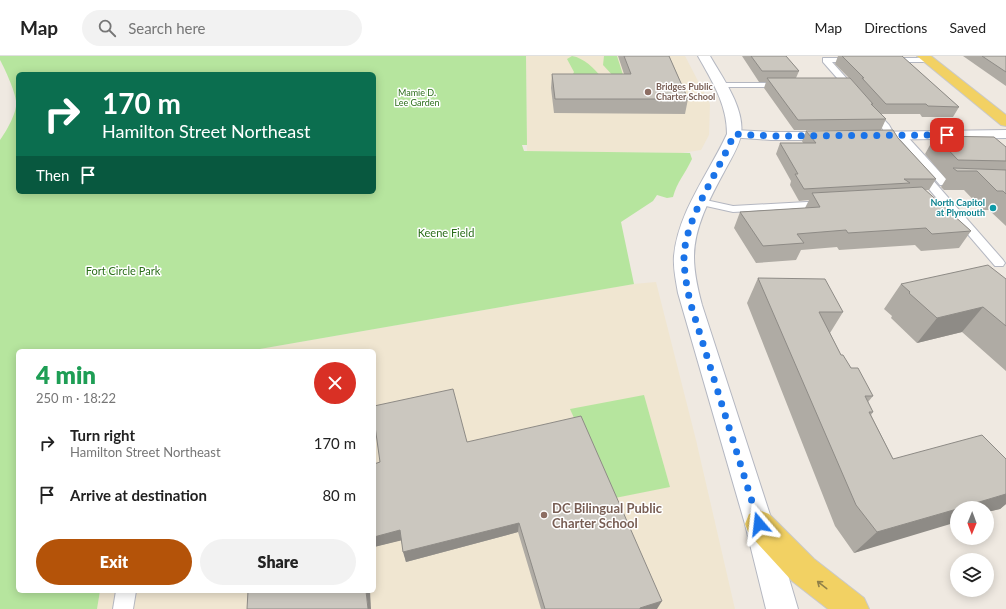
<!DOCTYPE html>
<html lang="en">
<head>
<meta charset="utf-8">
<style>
  :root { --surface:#fff; --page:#f2f2f2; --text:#222; --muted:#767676; --line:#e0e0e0; --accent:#b45309 }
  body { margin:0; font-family:Lato,sans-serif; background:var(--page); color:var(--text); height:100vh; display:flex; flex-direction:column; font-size:15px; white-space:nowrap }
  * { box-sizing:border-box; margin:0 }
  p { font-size:13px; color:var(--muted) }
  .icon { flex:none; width:22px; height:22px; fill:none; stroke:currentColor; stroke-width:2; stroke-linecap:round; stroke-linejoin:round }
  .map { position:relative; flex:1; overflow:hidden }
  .side { position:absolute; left:16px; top:293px; width:360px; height:244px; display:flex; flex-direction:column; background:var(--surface); border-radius:6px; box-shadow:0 2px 10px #0003 }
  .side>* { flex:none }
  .guide { position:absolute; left:16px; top:16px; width:360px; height:122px; border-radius:6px; box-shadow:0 2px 10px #0003; background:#0b6e4f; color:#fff; overflow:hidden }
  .needle { width:26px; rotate:181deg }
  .controls { position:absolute; left:950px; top:445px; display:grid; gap:8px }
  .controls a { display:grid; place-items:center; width:44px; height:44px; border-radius:50%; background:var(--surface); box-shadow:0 2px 10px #0003; font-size:20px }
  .pin { position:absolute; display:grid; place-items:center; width:34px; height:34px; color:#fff; margin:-17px; border-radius:8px; box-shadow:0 2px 6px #0006 }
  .me { position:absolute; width:44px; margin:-22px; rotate:343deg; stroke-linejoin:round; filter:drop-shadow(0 0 3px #0008) }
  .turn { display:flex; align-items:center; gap:14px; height:84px; padding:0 20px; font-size:18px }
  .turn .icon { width:52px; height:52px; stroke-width:2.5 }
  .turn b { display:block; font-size:28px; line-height:34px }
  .then { display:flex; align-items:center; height:38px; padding:0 20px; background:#0003; gap:8px; font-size:15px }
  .round { display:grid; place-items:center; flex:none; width:42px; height:42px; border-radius:21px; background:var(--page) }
  .overview { display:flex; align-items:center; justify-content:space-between; height:68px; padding:0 20px }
  h1 { font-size:24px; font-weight:800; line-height:30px; color:#1e9e55 }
  .cta { display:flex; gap:8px; margin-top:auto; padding:8px 20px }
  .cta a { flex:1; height:46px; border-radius:24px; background:var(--accent); color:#fff; font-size:16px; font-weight:800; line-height:46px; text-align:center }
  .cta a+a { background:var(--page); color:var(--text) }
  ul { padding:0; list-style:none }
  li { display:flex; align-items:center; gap:12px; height:52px; padding:0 20px }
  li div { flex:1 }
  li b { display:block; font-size:15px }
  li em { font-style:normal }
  header { display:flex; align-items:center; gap:24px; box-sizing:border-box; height:56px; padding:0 20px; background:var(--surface); border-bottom:1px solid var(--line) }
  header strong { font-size:19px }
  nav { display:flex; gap:22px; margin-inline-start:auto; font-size:14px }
  .search { width:280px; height:36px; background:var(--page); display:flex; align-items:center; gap:10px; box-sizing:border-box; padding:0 14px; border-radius:22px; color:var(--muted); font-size:15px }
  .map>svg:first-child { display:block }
  .education { fill:#f0e6d1 }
  .green { fill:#b6e59e; fill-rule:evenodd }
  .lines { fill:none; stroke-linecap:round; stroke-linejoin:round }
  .lane-casing { stroke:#b4b7c1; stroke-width:2 }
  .street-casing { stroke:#b4b7c1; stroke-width:2 }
  .secondary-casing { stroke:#b4b7c1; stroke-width:2 }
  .primary-casing { stroke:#c9c9c9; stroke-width:2 }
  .lane { fill:#fff; fill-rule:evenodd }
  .street { fill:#fff; fill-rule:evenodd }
  .secondary { fill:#fff; fill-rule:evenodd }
  .primary { fill:#f2d163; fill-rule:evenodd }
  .wall { fill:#afaba4 }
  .shaded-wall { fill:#8e8b86 }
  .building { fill:#cbc7bf; stroke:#8e8b86 }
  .oneway { stroke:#908048 }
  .route { stroke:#1a73e8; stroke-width:7; stroke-dasharray:0 12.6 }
  .education-dot { fill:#8d6e63; stroke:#fff; stroke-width:1.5 }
  .culture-dot { fill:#0f9aa8; stroke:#fff; stroke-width:1.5 }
  .labels { text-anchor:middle; stroke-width:3; stroke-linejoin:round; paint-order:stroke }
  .far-education-label { font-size:9px; font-weight:bold; fill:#785e54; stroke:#fff; text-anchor:start }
  .far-park-label { font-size:9px; fill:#2c6e1b; stroke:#fff }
  .far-culture-label { font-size:9px; font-weight:bold; fill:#0d838f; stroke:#fff; text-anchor:end }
  .park-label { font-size:11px; fill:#2c6e1b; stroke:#fff }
  .near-education-label { font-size:13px; font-weight:bold; fill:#785e54; stroke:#fff; text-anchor:start }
</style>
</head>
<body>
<header>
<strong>Map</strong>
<div class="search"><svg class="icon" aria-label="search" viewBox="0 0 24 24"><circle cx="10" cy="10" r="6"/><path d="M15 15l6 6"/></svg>Search here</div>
<nav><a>Map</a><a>Directions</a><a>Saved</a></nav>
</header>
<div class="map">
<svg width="1006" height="553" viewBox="0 0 1006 553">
  <rect width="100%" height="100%" fill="#efe9e1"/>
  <g class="education">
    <polygon points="526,0 685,0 710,48 709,79 701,94 681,97 527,95"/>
    <polygon points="656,226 696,384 735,553 97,553 100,535 374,535 374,295 248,295 633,228"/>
  </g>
  <g class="green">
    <path d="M0,0H526L527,89H522L524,95L690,97L692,103C685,118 677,126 673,141L667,142L657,139L653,145L621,166L634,228L248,295H18V535H100L97,553H0V84C6,76 18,55 16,45C15,35 5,13 0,4ZM18,18H374V136H18Z"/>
    <path d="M572,0C584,2 594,12 602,22L572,20L574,16L567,3Z"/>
    <polygon points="604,0 617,0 624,22 615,22 603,9"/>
    <polygon points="644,339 670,431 610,443 570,353"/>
  </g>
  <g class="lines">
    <g class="lane-casing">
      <g id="lane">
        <polygon points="823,2 859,2 860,4 856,6 832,6 858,35 859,37 858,39 852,39 823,6"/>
        <polygon points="884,2 929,2 933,4 929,6 887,6 883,4"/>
        <polygon points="717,27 784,27 788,29 784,31 720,31 716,29"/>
        <polygon points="871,52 874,53 889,69 901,90 899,92 893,92 882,72 867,55"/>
        <polygon points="901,76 904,77 948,125 949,127 948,129 940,129 898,81 896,79 898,77"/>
        <polygon points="920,113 924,114 1003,204 1005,207 1003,210 995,210 916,118 915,116"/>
        <polygon points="701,143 733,150 825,145 831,148 825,151 733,156 697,148 695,146"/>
        <polygon points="116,535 136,535 133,553 113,553"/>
      </g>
    </g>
    <g class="street-casing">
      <g id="street">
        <polygon points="734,74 771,76 833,76 838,77 840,80 838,83 833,84 771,84 729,81 727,78 729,75"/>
        <polygon points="1006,74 1006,82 867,84 862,83 860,80 862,77 867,76"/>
      </g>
    </g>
    <g class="secondary-casing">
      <path id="secondary" d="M698,0H710C722,21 745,52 741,78C740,89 729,106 724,116C710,142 694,171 694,201C694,217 698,234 702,249L773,468L798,553H766L745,468L678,237C676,225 673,212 674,200C678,156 709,117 727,78C727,48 712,25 698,0Z"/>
    </g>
    <g class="primary-casing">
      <g id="primary">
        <polygon points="917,0 931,0 1006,59 1006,70 1001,69"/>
        <polygon points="759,454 769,458 814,503 864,542 869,553 828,553 792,525 749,478 745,468 749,458"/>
      </g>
    </g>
    <use href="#lane" class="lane"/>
    <use href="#street" class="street"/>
    <use href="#secondary" class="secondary"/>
    <use href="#primary" class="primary"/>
  </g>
  <g class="wall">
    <polygon points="618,0 669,0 688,43 685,58 554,57 551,32 552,18 624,18"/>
    <polygon points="742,0 786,0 799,15 796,22 858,31 835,8 838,0 828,0 902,0 959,51 953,61 922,61 920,58 881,58 886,63 881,74 794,74 764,32 766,26 759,26"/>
    <polygon points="963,0 1006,0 1006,30"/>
    <polygon points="806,75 898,82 936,123 929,134 925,134 971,175 959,192 921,195 915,189 839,194 837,191 801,194 796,204 756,207 734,172 740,156 805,152 809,144 799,145 790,129 791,125 776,98 780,87 803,87 802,85"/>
    <polygon points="935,80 1006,91 1006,170 989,154 983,154 964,134 944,134 941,131 946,123 925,98"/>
    <polygon points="758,222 843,256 830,277 841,299 873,340 868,346 873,356 871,359 893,403 1006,403 1006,448 1000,453 987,456 987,452 854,497 835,470 747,247"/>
    <polygon points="1006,223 1006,315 962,276 917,287 891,262 892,260 884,253 901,228"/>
    <polygon points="467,386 657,553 541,553 518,476 406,506 401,484 374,491 374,408"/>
  </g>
  <g class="shaded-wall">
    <polygon points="983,251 962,276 917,287 937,262"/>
    <polygon points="1006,438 1006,448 1000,453 987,456 987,452 959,452"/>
    <polygon points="957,453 957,466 854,497 877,476"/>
    <polygon points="519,467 518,476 406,506 403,496"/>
    <polygon points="400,474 403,484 374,491 374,481"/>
    <polygon points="366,535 370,535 371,553 368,553"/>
    <polygon points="662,545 657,553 639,553 640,552"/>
  </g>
  <g class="building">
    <polygon points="624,0 669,0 688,43 555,43 552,18 631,18"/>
    <polygon points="751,0 786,0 799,15 762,15"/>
    <polygon points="842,0 902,0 959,51 928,50 926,48 886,48 862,22 864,22"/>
    <polygon points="982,0 1006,0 1006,16"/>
    <polygon points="767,22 850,22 873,48 871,48 886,63 798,64"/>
    <polygon points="893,74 898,82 936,123 904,123 910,127 804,133 795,118 798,118 780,87 816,87 806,75"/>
    <polygon points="935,80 994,81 1006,91 1006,105 958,104"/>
    <polygon points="953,112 1006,114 1006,138 1003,135 997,135 977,115 957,115"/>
    <polygon points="922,131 971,175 932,178 926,172 848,177 846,174 797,178 804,187 763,190 740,156 820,151 812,137"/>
    <polygon points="988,209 1006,223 1006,270 983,251 937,262 909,237 910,236 901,228"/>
    <polygon points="758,222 825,223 843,256 819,256 841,299 843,299 851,312 858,312 873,340 865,340 873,356 869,356 893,403 982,379 1006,403 1006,438 959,452 957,452 957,453 877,476 856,449"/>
    <polygon points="453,333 467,386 581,360 662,545 640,552 640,553 545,553 519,467 403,496 400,474 374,481 374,408 380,406 374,363 374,350"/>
    <polygon points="248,535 366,535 368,553 247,553"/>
  </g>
  <defs><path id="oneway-shaft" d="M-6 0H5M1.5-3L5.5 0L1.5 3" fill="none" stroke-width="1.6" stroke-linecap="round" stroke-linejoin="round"/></defs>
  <use class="oneway" href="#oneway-shaft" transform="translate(822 529) rotate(-142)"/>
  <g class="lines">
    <path class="route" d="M759,468L691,249C687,233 684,216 684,200C686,160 719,116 734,78L771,80L947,79"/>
  </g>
  <g class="education-dot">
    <circle cx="648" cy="36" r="4"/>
    <circle cx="544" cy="459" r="4"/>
  </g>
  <circle class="culture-dot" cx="993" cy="152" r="4"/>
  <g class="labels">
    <g class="far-education-label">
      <text x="656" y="34">Bridges Public<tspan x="656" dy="10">Charter School</tspan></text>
    </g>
    <g class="far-park-label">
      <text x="417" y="40">Mamie D.<tspan x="417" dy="10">Lee Garden</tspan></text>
    </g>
    <g class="far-culture-label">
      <text x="985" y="150">North Capitol<tspan x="985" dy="10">at Plymouth</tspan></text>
    </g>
    <g class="park-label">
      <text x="446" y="181">Keene Field</text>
      <text x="123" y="219">Fort Circle Park</text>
    </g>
    <g class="near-education-label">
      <text x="552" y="457">DC Bilingual Public<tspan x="552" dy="15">Charter School</tspan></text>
    </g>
  </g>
</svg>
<div class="controls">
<a><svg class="needle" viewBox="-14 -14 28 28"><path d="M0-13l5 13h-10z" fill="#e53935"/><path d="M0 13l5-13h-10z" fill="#767676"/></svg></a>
<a><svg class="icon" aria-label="layers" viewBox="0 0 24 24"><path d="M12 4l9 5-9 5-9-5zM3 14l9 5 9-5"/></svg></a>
</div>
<div class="pin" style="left:947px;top:79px;background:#d93025"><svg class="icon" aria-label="arrive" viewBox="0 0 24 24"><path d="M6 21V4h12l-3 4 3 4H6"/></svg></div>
<svg class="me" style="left:759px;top:468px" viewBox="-20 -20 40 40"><path d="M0-17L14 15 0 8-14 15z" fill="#1a73e8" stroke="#fff" stroke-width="4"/></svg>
<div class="guide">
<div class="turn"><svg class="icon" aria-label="right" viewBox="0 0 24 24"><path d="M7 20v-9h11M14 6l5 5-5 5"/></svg><div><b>170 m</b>Hamilton Street Northeast</div></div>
<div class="then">Then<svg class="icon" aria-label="arrive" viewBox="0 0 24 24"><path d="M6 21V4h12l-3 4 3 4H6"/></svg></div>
</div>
<section class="side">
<div class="overview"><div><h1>4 min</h1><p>250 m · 18:22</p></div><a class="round" style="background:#d93025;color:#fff"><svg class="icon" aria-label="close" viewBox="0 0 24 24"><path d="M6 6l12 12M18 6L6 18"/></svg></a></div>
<ul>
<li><svg class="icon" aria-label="right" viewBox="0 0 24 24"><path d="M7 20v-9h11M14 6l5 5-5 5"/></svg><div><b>Turn right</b><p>Hamilton Street Northeast</p></div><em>170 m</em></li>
<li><svg class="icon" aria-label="arrive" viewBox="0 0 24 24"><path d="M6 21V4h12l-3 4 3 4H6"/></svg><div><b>Arrive at destination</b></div><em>80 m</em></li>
</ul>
<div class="cta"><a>Exit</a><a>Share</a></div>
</section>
</div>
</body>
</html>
